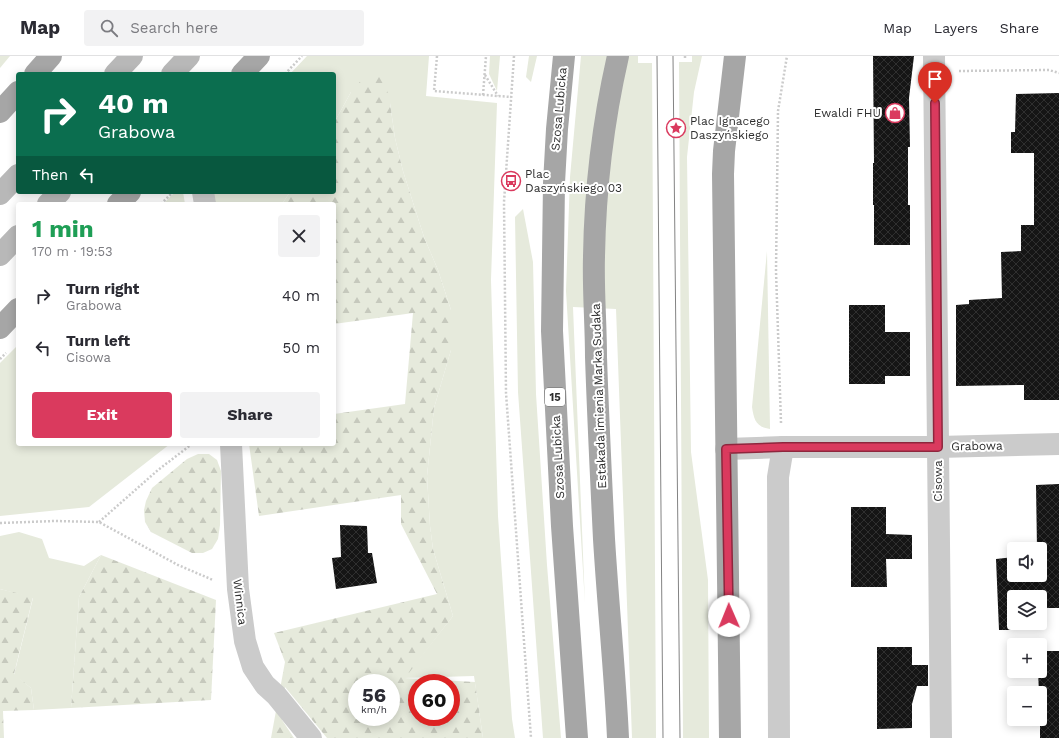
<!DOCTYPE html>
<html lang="en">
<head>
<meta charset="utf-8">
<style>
  :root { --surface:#fff; --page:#f2f2f3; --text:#2b2b33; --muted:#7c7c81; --line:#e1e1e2; --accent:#da3a5e }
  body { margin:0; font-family:"Work Sans",sans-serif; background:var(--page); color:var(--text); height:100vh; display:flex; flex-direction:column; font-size:15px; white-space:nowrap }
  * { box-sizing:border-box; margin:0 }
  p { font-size:13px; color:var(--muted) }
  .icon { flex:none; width:22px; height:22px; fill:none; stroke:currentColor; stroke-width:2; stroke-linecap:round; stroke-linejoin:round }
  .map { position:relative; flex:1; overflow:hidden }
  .panel { position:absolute; left:16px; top:146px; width:320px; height:244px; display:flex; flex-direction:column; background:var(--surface); border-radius:4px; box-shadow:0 2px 10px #0003 }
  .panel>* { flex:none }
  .guide { position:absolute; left:16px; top:16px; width:320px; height:122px; border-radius:4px; box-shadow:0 2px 10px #0003; background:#0b6e4f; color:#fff; overflow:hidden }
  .fabs { position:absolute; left:1007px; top:486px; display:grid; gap:8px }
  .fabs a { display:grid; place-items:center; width:40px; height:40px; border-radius:4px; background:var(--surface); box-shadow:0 2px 10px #0003; font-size:20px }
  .speed { position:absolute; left:348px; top:618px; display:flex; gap:8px; font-size:20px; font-weight:700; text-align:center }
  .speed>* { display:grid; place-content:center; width:52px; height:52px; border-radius:50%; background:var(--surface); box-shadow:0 2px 10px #0003; line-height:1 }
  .speed small { font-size:10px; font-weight:400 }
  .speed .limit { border:6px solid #d22; background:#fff; color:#111 }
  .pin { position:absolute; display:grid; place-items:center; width:34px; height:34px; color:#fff; margin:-41px -17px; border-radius:50% 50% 50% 0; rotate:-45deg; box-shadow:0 0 4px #0007 }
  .pin .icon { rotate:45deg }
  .me { position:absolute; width:44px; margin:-22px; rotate:359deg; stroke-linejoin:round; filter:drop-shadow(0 0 3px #0008) }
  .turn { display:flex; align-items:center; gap:14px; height:84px; padding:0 16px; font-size:18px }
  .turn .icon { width:52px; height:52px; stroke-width:2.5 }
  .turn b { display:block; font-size:28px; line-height:34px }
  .then { display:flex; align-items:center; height:38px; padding:0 16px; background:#0003; gap:8px; font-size:15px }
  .round { display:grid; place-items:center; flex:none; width:42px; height:42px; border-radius:4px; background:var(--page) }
  .head { display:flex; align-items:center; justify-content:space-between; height:68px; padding:0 16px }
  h1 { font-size:24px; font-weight:700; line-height:30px; color:#1e9e55 }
  .cta { display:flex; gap:8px; margin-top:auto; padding:8px 16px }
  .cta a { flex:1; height:46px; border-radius:4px; background:var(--accent); color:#fff; font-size:16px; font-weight:700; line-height:46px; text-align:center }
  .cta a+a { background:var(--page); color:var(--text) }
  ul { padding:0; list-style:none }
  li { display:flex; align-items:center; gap:12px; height:52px; padding:0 16px }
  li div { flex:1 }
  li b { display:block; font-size:15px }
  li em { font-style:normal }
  header { display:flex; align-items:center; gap:24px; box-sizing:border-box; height:56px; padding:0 20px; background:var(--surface); border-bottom:1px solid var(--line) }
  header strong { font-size:19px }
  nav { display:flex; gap:22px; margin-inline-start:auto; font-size:14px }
  .search { width:280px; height:36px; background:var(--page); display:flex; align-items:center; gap:10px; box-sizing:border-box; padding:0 14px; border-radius:4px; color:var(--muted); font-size:15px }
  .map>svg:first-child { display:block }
  .grass { fill:#e6eadc }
  .forest { fill:url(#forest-firs); fill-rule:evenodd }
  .building { fill:url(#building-cross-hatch) }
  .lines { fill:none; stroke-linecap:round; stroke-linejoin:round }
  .path { stroke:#cbcbcb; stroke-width:2.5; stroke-dasharray:2 2; stroke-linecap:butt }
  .street { stroke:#cbcbcb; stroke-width:22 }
  .secondary { stroke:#b8b8b8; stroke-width:22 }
  .primary { stroke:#a6a6a6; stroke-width:22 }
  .tram { stroke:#838383; stroke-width:1 }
  .secondary-bridge { stroke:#b8b8b8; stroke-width:22 }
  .route-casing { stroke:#8e263d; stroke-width:10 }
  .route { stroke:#da3a5e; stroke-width:7 }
  .labels { text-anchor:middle; stroke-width:4; stroke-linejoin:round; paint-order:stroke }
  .shield { fill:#fff; stroke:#6d6d6d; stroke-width:1 }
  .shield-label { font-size:11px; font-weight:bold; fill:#2e2e2e }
  .street-label { font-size:12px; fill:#2e2e2e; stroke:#fff }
  .poi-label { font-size:12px; fill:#2e2e2e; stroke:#fff; text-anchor:start }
</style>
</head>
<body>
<header>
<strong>Map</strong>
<div class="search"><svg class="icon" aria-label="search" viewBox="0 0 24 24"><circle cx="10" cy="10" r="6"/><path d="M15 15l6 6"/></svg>Search here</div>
<nav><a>Map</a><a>Layers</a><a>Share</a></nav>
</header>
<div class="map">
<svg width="1059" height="682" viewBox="0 0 1059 682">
  <defs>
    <pattern id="forest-firs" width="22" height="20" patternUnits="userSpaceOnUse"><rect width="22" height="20" fill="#e6eadc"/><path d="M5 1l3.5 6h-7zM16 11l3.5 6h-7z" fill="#c6c9bd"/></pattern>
    <pattern id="building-cross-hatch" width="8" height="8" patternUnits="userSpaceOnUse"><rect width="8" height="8" fill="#151515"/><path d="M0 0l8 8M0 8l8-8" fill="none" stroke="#2f2f2f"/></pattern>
  </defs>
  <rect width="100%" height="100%" fill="#fff"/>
  <g class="grass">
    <polygon points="0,0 10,0 0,12"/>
    <polygon points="307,0 429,0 426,40 497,47 491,224 498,460 512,663 515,682 483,682 474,620 404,622 453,560 433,493 430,470 427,420 434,352 451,294 451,254 438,214 424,181 403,115 395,82 390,47 351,36 334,67 334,18 290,18"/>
    <polygon points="490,0 500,0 497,35 489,18"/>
    <polygon points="529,0 537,0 531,26 526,21"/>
    <polygon points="581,0 638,0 638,7 652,7 656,682 632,682 616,253 573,251 585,548 566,235 570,121"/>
    <polygon points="692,0 702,0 694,36 687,101 691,396 708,524 709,682 683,682 679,6 692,6"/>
    <polygon points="175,136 183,136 185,148 163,148"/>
    <polygon points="213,136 290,136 282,148 215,148"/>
    <polygon points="523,153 533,206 536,338 547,509 561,682 543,682 518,336 515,161"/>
    <path d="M767,195L770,373C756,371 754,364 752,351Z"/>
    <polygon points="18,289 18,388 170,388 89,451 0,460 0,307"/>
    <polygon points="19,476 42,483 49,502 84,510 101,499 79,541 71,652 34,654 31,632 14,619 33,542 0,533 0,480"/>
  </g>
  <g class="forest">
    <path d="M365,20L384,21L390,47L395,82L403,115L424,181L438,214L451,254V294L434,352L427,420L430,470L433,493L453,560L405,622L475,626L483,682H327L285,631L282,664L294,682H271L285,606L274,577L437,538L401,468V439L259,460L249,388H334V358L405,348L413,257L334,268V148H282L290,136H334V67L351,36ZM357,627H391V661H357ZM417,627H451V661H417Z"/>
    <polygon points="198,398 209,398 217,404 221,415 220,469 218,483 212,493 203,497 192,497 151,476 145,466 144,454 146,445 152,432 187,403"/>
    <polygon points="101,499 216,544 211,644 71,652 79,541"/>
    <polygon points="0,533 33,541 14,618 31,632 34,654 3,655 4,682 0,682"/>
  </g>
  <g class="building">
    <polygon points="873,0 914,0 909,42 910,91 908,91 908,149 910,149 910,189 874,189 874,149 873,149 873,107 874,107"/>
    <polygon points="1059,37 1059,344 1024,344 1024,329 956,330 956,249 969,248 969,244 1002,242 1001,196 1021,195 1021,169 1034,169 1034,97 1011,97 1011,76 1015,76 1016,38"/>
    <polygon points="849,249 885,249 885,276 910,276 910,320 885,320 885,328 849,328"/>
    <polygon points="1059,428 1059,552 1040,552 1040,541 1014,541 1014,567 1020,567 1020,574 999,574 996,503 1014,501 1014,519 1040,519 1040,493 1037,493 1036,429"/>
    <polygon points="851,451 886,451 886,478 912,479 912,503 886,503 887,531 851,531"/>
    <polygon points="340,469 367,470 368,497 372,497 377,527 336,533 332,502 341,501"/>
    <polygon points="877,591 912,591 912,609 928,609 928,630 917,630 912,648 912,672 877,673"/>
    <polygon points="1040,595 1059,595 1059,682 1040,682 1040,637 1039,637 1038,615 1040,615"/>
  </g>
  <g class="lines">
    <g class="path">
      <polyline points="437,0 434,35 511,41"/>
      <polyline points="514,0 504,146 506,337 531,682"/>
      <polyline points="685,0 685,3"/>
      <polyline points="959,15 1049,14 1059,17"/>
      <polyline points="285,18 302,0"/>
      <polyline points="485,19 498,40"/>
      <polyline points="483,39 486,0"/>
      <polyline points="161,148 173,136"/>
      <polyline points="0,303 6,297"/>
      <polyline points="781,367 776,215 778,55 787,0"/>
      <polyline points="99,466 158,414 192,388"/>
      <polyline points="0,467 55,465 99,466 178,509 213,524"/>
    </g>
    <g class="street">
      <polyline points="934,0 941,682"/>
      <polyline points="203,136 205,148"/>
      <polyline points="231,388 238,533 245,585 253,611 265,629 276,639 311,682"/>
      <polyline points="726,393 783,391 938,391 1059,388"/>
      <polyline points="779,682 778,421 783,391"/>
    </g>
    <g class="secondary">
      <polyline points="115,18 132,0"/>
      <polyline points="0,138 18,119"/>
      <polyline points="48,148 60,136"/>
      <polyline points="0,199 18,180"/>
    </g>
    <g class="primary">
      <polyline points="564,0 557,73 554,127 552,275 562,470 577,682"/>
      <polyline points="35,18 51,0"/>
      <polyline points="242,18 259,0"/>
      <polyline points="0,56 18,36"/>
      <polyline points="118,148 130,136"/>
      <polyline points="0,272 18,253"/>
      <path d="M618,682C615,616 608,549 604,483C601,422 598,361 596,301C596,268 593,234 594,201C595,133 603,66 618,0"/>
      <polyline points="730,682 723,118 724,95 735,0"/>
    </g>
    <g class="tram">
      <polyline points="657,0 663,682"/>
      <polyline points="673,0 680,682"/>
    </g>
    <polyline class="secondary-bridge" points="172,18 189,0"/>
  </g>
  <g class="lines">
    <g class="route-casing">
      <polyline id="route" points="729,560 726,393 783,391 938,391 935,47"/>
    </g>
    <use href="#route" class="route"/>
  </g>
  <defs>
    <g id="shop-ring" transform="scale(1)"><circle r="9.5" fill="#fff" stroke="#da3a5e" stroke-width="1.5"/><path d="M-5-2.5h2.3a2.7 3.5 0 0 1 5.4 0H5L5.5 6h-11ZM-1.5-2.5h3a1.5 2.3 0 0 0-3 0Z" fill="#da3a5e"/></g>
    <g id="sight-ring" transform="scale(1)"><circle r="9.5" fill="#fff" stroke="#da3a5e" stroke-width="1.5"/><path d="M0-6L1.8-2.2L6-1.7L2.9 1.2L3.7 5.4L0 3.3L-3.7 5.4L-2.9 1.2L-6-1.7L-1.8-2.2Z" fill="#da3a5e"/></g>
    <g id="bus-ring" transform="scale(1)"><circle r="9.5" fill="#fff" stroke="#da3a5e" stroke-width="1.5"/><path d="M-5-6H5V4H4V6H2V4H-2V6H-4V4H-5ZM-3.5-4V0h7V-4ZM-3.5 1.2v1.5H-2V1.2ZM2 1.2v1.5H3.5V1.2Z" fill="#da3a5e"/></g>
  </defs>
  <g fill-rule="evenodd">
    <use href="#shop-ring" x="895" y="57"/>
    <use href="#sight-ring" x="676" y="72"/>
    <use href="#bus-ring" x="511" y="125"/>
  </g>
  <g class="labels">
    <rect class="shield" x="545" y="332" width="20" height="18" rx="3"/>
    <g class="shield-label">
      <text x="555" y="345">15</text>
    </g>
    <g class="street-label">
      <text transform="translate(559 53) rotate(-85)" y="4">Szosa Lubicka</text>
      <text transform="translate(599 340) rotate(-92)" y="4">Estakada imienia Marka Sudaka</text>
      <text transform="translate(977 390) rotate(-1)" y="4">Grabowa</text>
      <text transform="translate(558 401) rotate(-93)" y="4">Szosa Lubicka</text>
      <text transform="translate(938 425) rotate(-90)" y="4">Cisowa</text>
      <text transform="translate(240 546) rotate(83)" y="4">Winnica</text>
    </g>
    <g class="poi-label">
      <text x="881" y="61" text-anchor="end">Ewaldi FHU</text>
      <text x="690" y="69">Plac Ignacego<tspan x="690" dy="14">Daszyńskiego</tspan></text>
      <text x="525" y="122">Plac<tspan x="525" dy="14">Daszyńskiego 03</tspan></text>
    </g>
  </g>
</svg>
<div class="fabs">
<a><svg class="icon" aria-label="sound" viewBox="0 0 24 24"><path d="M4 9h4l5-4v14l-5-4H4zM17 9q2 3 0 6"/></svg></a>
<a><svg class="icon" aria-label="layers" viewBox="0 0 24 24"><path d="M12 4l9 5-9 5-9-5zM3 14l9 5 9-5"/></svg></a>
<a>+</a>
<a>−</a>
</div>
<div class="speed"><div>56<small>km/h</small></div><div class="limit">60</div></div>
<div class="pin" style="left:935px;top:47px;background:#d93025"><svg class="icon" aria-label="arrive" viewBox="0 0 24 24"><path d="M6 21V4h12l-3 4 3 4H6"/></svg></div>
<svg class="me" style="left:729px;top:560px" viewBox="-20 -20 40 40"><circle r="19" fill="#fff"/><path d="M0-13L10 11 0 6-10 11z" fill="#da3a5e"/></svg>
<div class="guide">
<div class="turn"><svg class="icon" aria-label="right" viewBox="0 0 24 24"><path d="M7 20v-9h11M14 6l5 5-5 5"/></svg><div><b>40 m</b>Grabowa</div></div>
<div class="then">Then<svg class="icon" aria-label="left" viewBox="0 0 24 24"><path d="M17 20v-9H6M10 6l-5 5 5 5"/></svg></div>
</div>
<section class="panel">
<div class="head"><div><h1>1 min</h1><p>170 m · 19:53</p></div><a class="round"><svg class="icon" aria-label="close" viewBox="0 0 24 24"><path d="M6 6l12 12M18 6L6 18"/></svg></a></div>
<ul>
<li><svg class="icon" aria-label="right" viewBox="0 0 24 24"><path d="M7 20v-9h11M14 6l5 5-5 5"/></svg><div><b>Turn right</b><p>Grabowa</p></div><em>40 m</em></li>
<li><svg class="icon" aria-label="left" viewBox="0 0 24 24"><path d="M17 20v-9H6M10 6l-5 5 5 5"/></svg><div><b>Turn left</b><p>Cisowa</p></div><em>50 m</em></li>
</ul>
<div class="cta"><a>Exit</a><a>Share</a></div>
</section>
</div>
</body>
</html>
